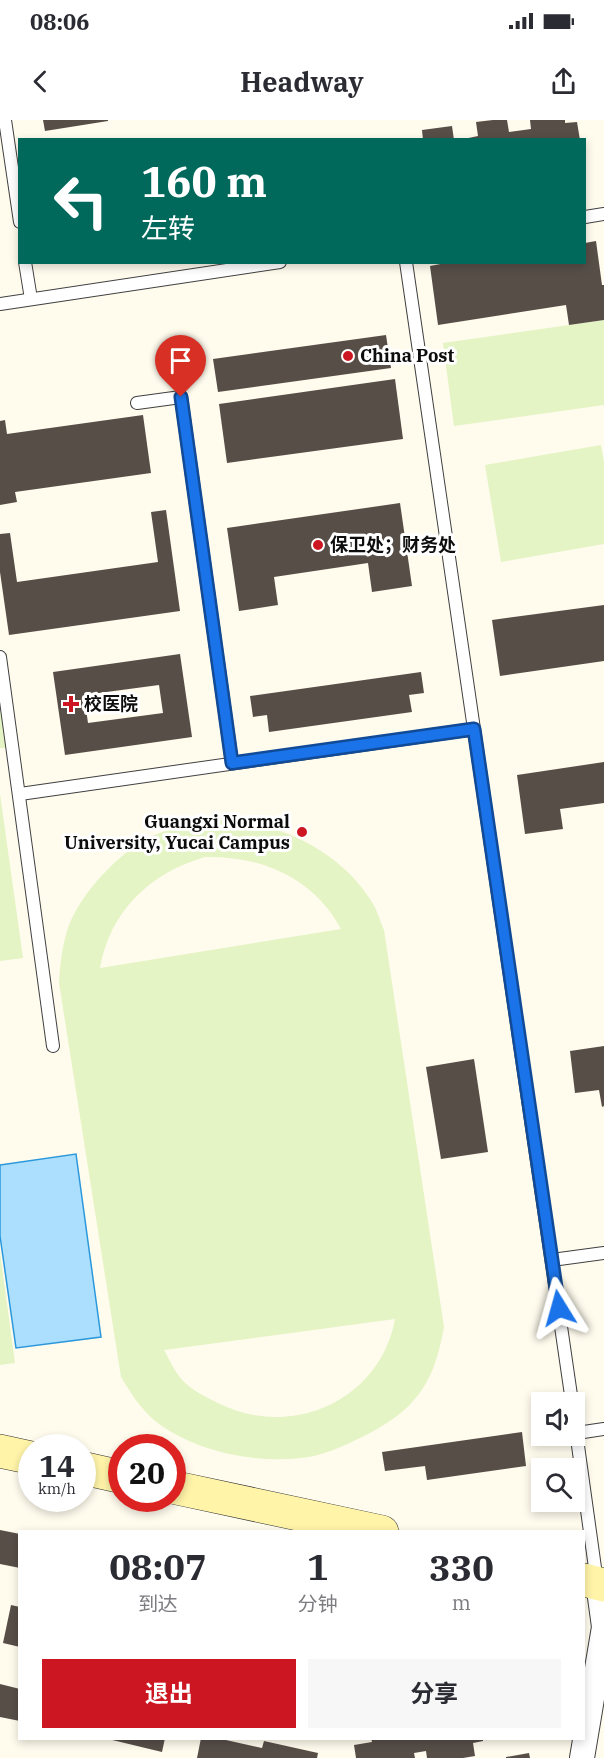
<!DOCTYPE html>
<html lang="zh">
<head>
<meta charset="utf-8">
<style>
  :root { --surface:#fff; --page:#f7f7f7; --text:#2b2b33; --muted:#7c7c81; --accent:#cc1722 }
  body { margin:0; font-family:"IBM Plex Serif","Noto Sans SC",serif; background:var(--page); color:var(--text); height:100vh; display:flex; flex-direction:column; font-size:22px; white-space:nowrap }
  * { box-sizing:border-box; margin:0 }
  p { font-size:20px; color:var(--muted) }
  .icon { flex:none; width:33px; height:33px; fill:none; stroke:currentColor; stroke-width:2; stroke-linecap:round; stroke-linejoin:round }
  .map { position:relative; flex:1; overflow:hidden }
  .drawer { position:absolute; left:18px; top:1410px; width:567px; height:210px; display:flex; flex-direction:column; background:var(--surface); border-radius:0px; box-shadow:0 3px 9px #0003 }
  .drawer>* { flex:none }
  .guide { position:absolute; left:18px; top:18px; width:568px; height:126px; border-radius:0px; box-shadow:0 3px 9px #0003; background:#00695c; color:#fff; overflow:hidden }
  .controls { position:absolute; left:531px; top:1272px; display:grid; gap:12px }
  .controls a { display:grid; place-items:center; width:54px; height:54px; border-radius:0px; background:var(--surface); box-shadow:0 3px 9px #0003; font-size:30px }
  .speed { position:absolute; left:18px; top:1314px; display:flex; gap:12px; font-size:30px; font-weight:700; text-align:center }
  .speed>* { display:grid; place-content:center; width:78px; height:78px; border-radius:50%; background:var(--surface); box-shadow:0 3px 9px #0003; line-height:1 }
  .speed small { font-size:15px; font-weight:400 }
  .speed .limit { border:9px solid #d22; background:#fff; color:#111 }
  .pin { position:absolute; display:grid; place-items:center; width:51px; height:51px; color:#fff; margin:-62px -26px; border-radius:50% 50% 50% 0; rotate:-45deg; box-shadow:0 0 6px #0007 }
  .pin .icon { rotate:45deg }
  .me { position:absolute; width:66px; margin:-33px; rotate:352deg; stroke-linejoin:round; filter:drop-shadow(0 0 4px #0008) }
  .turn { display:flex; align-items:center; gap:21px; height:126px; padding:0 24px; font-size:27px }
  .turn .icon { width:78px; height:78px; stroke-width:2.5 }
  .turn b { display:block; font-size:42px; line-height:51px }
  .eta { display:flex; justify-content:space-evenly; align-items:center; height:102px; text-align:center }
  .eta b { font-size:36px; font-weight:700; line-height:42px }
  .button { display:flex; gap:12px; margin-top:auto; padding:12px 24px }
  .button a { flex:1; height:69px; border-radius:0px; background:var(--accent); color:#fff; font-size:24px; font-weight:700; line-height:69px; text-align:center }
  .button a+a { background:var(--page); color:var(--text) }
  .status { display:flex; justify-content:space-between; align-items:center; height:42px; padding:0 30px; background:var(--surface); direction:ltr }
  .status svg { height:16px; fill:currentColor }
  header { display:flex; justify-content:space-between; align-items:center; height:78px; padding:0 24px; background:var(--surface); font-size:27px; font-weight:700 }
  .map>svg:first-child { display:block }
  .pitch { fill:#e4f4c5; fill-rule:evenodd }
  .water { fill:#acdffd; stroke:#2b98db; stroke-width:1.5 }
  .building { fill:#574e48; fill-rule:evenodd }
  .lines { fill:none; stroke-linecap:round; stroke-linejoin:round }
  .service-casing { stroke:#404040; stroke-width:14 }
  .minor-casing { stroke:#404040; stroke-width:26 }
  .secondary-casing { stroke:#2f2f2f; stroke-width:34 }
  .service { stroke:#fff; stroke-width:12 }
  .minor { stroke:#fff; stroke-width:24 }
  .secondary { stroke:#fff4a8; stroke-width:33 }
  .route-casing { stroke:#114b97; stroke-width:15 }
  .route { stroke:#1a73e8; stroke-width:10 }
  .poi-dot { fill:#cc1722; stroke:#fff; stroke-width:2 }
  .labels { text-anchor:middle; stroke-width:6; stroke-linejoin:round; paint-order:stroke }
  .poi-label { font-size:18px; font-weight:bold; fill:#0d0d0d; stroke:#fff; text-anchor:start }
</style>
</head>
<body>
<div class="status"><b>08:06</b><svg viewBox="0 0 49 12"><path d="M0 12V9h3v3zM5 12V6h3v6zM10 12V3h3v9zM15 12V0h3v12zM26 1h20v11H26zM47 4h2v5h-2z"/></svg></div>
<header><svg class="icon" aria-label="back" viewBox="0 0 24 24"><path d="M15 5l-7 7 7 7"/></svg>Headway<svg class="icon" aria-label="share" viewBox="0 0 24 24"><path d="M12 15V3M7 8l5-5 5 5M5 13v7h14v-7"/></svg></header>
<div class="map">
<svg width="604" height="1638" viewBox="0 0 604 1638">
  <rect width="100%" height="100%" fill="#fffbed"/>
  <g class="pitch">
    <polygon points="604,200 604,285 454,306 443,223"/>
    <polygon points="601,325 604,342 604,424 501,442 485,345"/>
    <polygon points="0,580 7,628 0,628"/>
    <polygon points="0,674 23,838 0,841"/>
    <path d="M218,700C277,700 343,732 373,784C378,792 380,801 384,810L444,1207C440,1229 434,1253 421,1271C407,1292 383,1307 360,1318C346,1325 330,1332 314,1336C263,1346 195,1333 154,1300C140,1288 130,1272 121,1257L59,863C60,845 62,826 68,808C80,774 118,733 151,717C172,706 195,703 218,700ZM205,737C261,736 313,757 341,809L100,848C110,791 150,753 205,737ZM395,1199C380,1281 291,1320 218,1283C206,1277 193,1271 183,1261C175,1252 170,1241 164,1230Z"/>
    <polygon points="0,1132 15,1243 0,1245"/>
  </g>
  <polygon class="water" points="76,1034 101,1217 16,1228 0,1116 0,1045"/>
  <g class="building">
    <polygon points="43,0 108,0 108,1 45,11"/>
    <polygon points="493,0 507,0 509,12 531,9 530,0 565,0 565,3 577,2 580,20 459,20 478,16 476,2"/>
    <polygon points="452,6 454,20 423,20 422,10"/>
    <polygon points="596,121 602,165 604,165 604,200 569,205 566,185 438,205 430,146 451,142 585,142 585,123"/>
    <polygon points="386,215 391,248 218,272 213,239"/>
    <polygon points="395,259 403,319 227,343 219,284"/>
    <polygon points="143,295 151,353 15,372 17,382 0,385 0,301 5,300 7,314"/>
    <polygon points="400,383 412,466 372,472 368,443 274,457 278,485 239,491 227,408"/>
    <polygon points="166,390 180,491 9,515 0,452 0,414 10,413 17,462 158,442 151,392"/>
    <polygon points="604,485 604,541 500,556 492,500"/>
    <path d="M180,534L192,617L65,635L53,552ZM159,565L163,593L88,603L84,575Z"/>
    <polygon points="421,552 424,573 409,575 412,592 269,612 267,595 253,597 250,576"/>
    <polygon points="604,642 604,683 560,689 563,709 525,714 517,655"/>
    <polygon points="604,926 604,986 602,987 599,970 575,973 570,931"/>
    <polygon points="474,939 488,1032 441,1039 426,947"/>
    <polygon points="522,1312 526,1346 427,1360 425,1346 385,1351 382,1332"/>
    <polygon points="0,1410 20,1414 20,1448 0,1444"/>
    <polygon points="11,1485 20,1487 20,1527 3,1523"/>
    <polygon points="0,1564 20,1569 20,1601 0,1597"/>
    <polygon points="104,1618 165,1618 162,1632"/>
    <polygon points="201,1618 217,1618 262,1628 264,1621 318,1633 317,1638 197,1638"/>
    <polygon points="371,1618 483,1618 483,1621 473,1623 475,1636 463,1638 427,1638 426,1631 414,1633 415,1638 356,1638 354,1625 372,1622"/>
    <polygon points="529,1633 530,1638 506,1638 506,1637"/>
  </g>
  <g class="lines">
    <g class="service-casing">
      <g id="service">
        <polyline points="5,0 20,102"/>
        <polyline points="585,97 604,94"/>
        <polyline points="25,142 31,179"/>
        <polyline points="406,142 572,1282"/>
        <polyline points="0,184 280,142"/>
        <polyline points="137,283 181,277 232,643"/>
        <polyline points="0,537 53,926"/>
        <polyline points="20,674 474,609"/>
        <polyline points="552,1140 604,1133"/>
        <polyline points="574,1297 597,1462"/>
        <polyline points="577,1313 604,1309"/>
      </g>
    </g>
    <g class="minor-casing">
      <polyline id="minor" points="582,1638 604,1507 598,1463"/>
    </g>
    <g class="secondary-casing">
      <g id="secondary">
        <polyline points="0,1331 32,1338"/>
        <polyline points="82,1348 122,1357"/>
        <polyline points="172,1367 382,1412"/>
        <polyline points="584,1460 604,1465"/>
      </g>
    </g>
    <use href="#service" class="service"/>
    <use href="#minor" class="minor"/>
    <use href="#secondary" class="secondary"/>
  </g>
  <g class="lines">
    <g class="route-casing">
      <polyline id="route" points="181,277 232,643 474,609 559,1188"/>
    </g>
    <use href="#route" class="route"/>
  </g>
  <g class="poi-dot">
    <circle cx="348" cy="236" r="6"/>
    <circle cx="318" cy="425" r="6"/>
    <path d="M68 575h6v6h6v6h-6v6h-6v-6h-6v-6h6z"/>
    <circle cx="302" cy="712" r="6"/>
  </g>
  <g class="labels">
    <g class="poi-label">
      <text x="360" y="242">China Post</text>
      <text x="330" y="431">保卫处；财务处</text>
      <text x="84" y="590">校医院</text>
      <text x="290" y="708" text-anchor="end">Guangxi Normal<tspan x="290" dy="21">University, Yucai Campus</tspan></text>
    </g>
  </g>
</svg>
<div class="controls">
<a><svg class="icon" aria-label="sound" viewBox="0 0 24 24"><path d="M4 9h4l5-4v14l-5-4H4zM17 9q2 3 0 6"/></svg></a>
<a><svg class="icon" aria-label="search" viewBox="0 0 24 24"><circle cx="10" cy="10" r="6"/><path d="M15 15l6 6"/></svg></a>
</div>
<div class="speed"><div>14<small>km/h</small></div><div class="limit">20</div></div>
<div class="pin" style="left:181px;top:277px;background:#d93025"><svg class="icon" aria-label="arrive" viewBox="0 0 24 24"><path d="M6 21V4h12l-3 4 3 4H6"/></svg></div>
<svg class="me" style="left:559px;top:1188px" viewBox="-20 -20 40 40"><path d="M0-17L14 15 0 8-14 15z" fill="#1a73e8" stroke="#fff" stroke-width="4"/></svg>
<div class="guide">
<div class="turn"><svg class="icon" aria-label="left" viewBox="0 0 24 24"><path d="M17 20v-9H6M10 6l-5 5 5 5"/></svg><div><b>160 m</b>左转</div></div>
</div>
<section class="drawer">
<div class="eta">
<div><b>08:07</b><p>到达</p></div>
<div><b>1</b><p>分钟</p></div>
<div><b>330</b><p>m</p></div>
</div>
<div class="button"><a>退出</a><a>分享</a></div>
</section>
</div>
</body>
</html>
